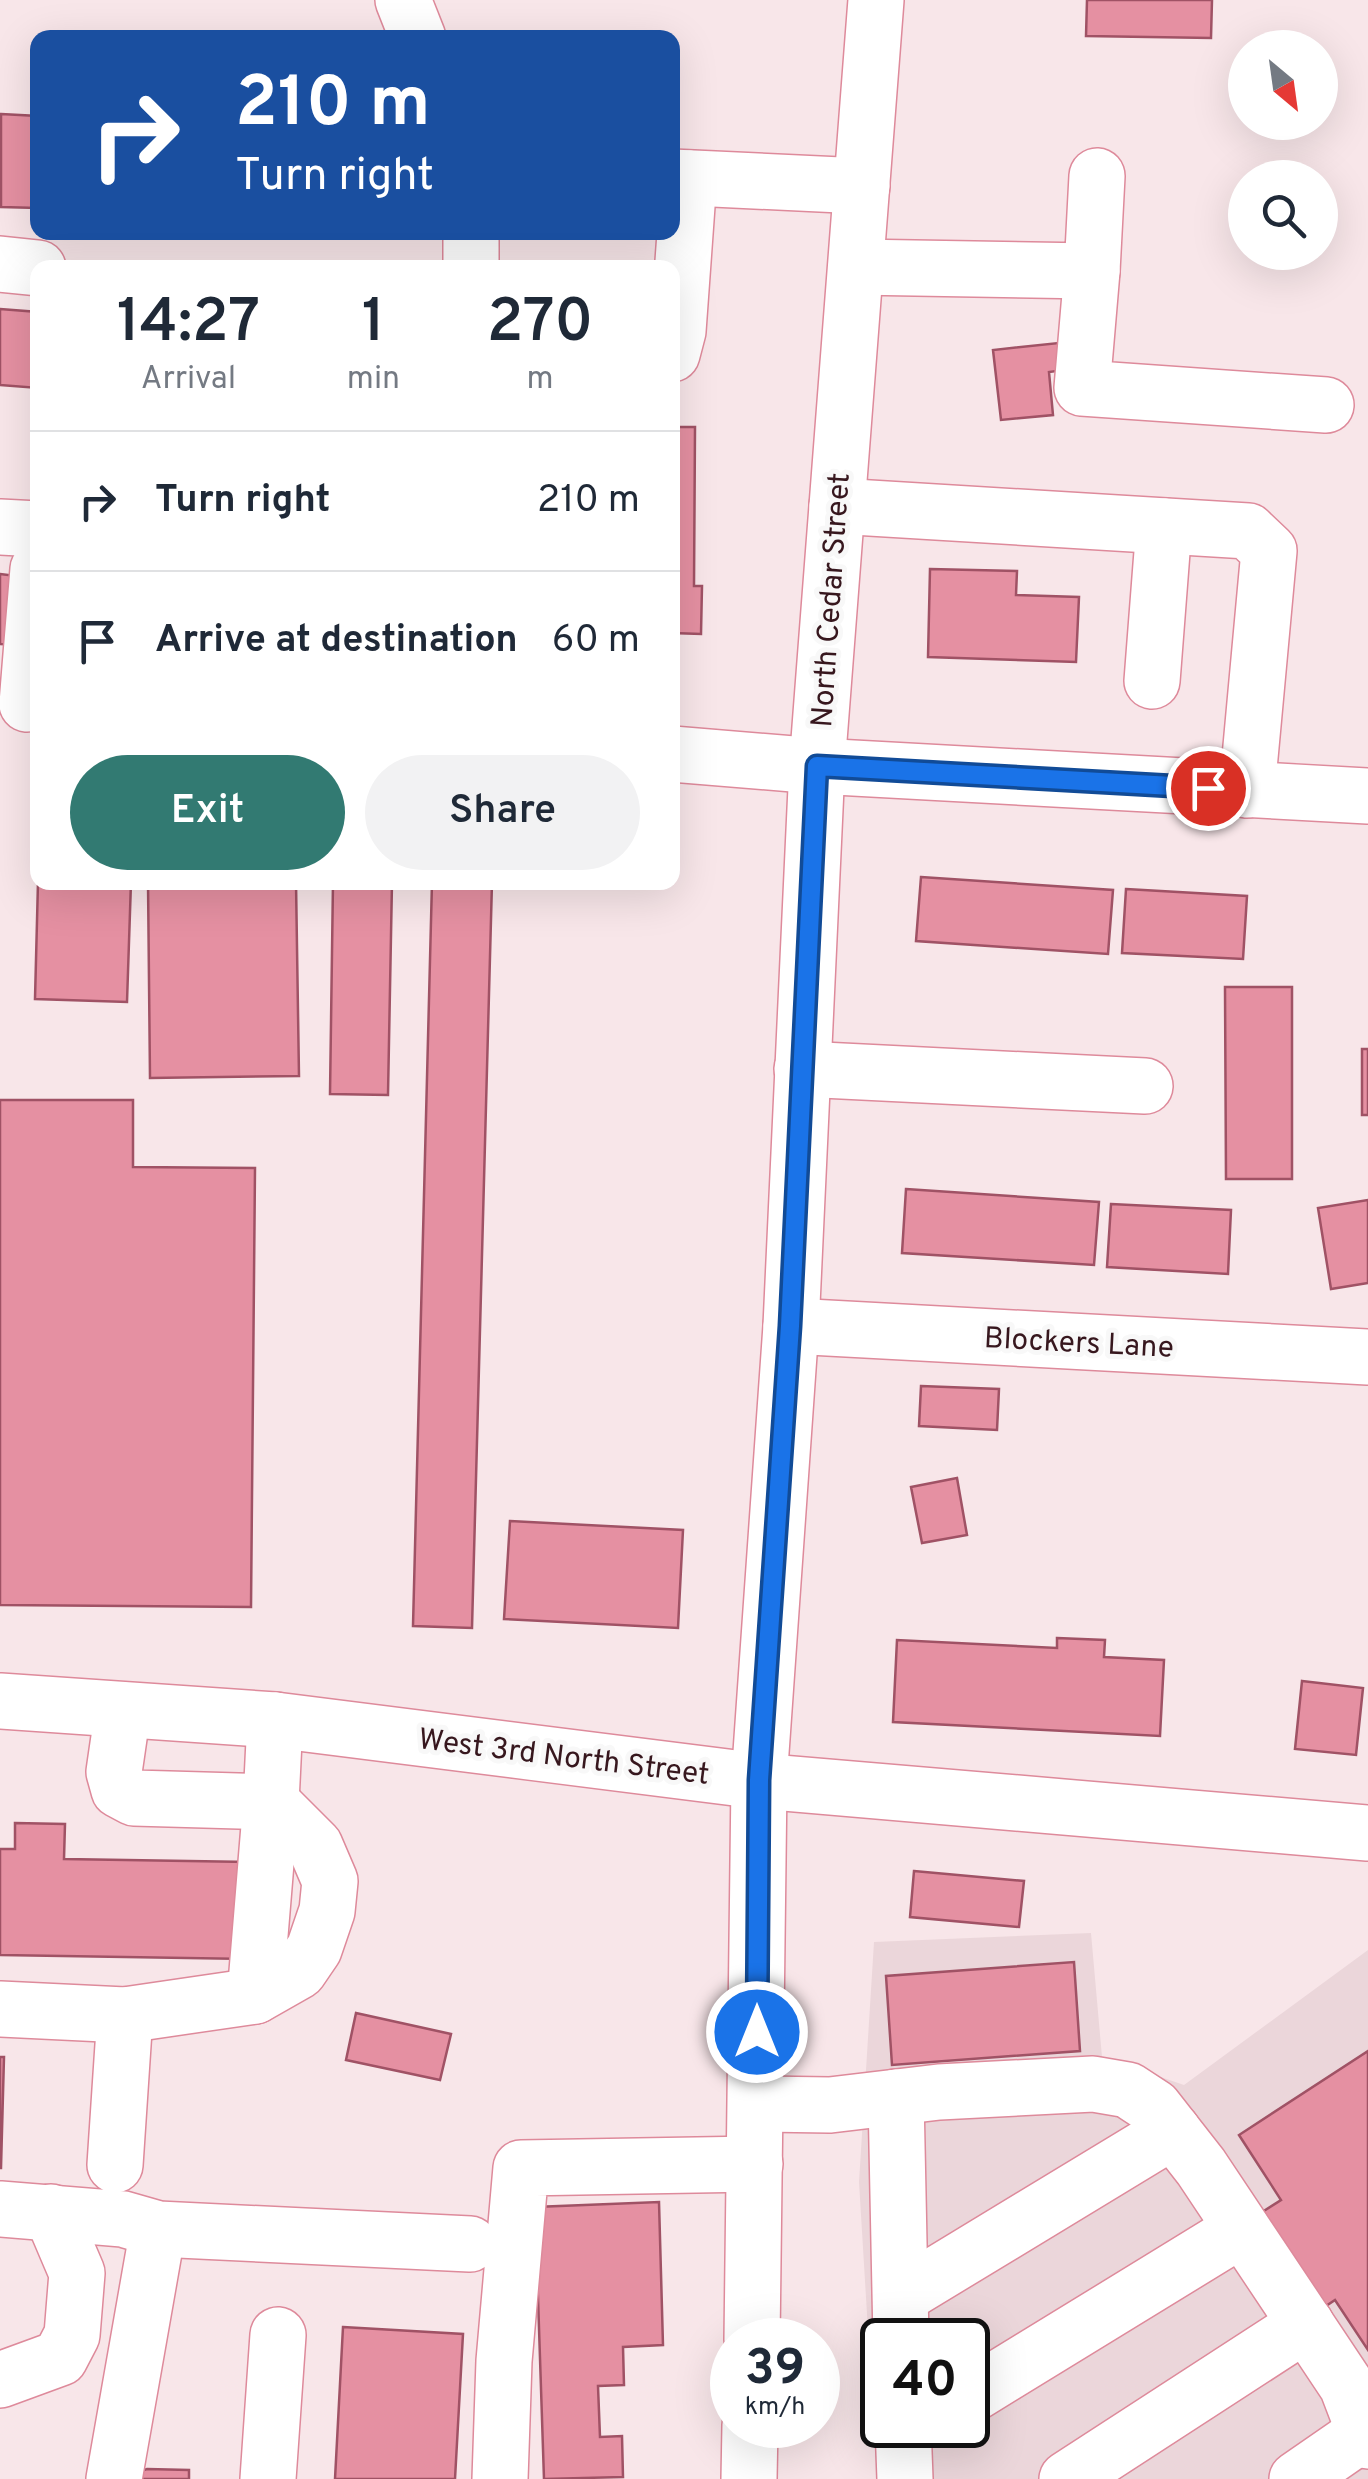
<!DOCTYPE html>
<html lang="en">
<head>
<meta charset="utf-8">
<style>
  :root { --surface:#fff; --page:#f2f2f3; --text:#1f2937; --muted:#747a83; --line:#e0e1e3; --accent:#327a72 }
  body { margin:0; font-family:Overpass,sans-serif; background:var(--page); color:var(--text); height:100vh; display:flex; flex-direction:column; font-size:38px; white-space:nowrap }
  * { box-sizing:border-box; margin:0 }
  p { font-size:32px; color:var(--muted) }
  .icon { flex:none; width:55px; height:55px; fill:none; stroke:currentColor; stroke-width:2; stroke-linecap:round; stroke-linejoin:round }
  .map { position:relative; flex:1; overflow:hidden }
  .drawer { position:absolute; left:30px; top:260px; width:650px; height:630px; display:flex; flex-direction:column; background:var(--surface); border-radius:20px; box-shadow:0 10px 40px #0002 }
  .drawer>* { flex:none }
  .hud { position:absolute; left:30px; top:30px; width:650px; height:210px; border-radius:20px; box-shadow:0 10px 40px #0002; background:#1a4fa0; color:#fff; overflow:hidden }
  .needle { width:65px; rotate:151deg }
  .tools { position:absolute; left:1228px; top:30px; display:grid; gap:20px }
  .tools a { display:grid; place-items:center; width:110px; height:110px; border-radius:50%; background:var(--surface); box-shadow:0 10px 40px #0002; font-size:50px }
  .speed { position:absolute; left:710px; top:2318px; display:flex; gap:20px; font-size:50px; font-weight:700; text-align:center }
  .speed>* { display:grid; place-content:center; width:130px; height:130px; border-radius:50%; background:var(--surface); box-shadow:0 10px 40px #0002; line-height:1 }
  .speed small { font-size:25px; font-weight:400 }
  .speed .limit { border:5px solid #111; border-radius:15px; background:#fff; color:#111 }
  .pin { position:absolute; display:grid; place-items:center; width:85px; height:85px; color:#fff; margin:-42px; border:5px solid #fff; border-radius:50%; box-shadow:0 2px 10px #0007 }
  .me { position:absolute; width:110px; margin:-55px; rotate:0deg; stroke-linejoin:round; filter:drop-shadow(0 0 8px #0008) }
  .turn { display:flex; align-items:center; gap:35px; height:210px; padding:0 40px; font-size:45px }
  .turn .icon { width:130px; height:130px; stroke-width:2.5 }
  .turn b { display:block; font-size:70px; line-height:85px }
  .eta { display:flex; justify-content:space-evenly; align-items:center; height:170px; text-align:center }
  .eta b { font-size:60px; font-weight:600; line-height:70px }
  .primary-button { display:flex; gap:20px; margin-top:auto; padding:20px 40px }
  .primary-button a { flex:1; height:115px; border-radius:60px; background:var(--accent); color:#fff; font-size:40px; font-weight:600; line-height:115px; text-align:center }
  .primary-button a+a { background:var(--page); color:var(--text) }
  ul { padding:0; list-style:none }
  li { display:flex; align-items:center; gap:30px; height:140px; padding:0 40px; border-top:2px solid var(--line) }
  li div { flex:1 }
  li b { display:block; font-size:38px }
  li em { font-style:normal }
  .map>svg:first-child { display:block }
  .built { fill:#ebd6da; fill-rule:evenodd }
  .building { fill:#e590a2; stroke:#a05265; stroke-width:2.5 }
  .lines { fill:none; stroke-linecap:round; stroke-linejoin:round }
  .minor-casing { stroke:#de8a9b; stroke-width:58 }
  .minor { stroke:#fff; stroke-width:55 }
  .route-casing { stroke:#114b97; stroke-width:25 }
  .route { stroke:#1a73e8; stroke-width:18 }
  .labels { text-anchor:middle; stroke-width:10; stroke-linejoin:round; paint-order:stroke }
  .street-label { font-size:30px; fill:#37171e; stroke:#f8f8f8 }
</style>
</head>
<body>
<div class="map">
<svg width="1368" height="2479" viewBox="0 0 1368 2479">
  <rect width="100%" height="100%" fill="#f8e6e9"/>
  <path class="built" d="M1091,1933L1102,2057L1184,2085L1368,1950V2479H877L859,2182L874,1942ZM882,2340H968V2425H882Z"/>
  <g class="building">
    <polygon points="1087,0 1212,0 1211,38 1086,36"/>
    <polygon points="1,114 38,116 38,208 1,207"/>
    <polygon points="0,309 38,312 38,388 0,385"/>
    <polygon points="1068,342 1071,369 1049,372 1053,415 1001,420 993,350"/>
    <polygon points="672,427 695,427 694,586 702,586 701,634 672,633"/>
    <polygon points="930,569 1017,571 1016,595 1079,597 1076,662 928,657"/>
    <polygon points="0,574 25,577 19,645 0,644"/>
    <polygon points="921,877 1113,890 1108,954 916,941"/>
    <polygon points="38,882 131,882 127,1002 35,999"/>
    <polygon points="148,882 296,882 299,1076 150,1078"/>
    <polygon points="333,882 392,882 388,1095 330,1094"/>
    <polygon points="432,882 492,882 472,1628 413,1626"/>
    <polygon points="1126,889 1247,896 1243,959 1122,953"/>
    <polygon points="1225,987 1292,987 1292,1179 1226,1179"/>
    <rect x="1362" y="1049" width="6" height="66"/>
    <polygon points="0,1100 133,1100 133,1167 255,1168 251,1607 0,1605"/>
    <polygon points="906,1189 1099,1202 1094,1265 902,1253"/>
    <polygon points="1368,1200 1368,1283 1331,1289 1318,1208"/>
    <polygon points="1111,1204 1231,1210 1228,1274 1107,1267"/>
    <polygon points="921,1386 999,1389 997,1430 919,1426"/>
    <polygon points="957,1478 967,1535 922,1543 911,1487"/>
    <polygon points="510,1521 683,1530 678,1628 504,1619"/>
    <polygon points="1057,1638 1105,1640 1104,1657 1164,1660 1160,1736 893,1722 897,1640 1057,1648"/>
    <polygon points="1302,1681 1363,1688 1356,1755 1295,1749"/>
    <polygon points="15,1823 65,1824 64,1859 250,1862 248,1959 0,1955 0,1849 15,1849"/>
    <polygon points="914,1871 1024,1881 1019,1927 910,1917"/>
    <polygon points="1074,1962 1080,2051 892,2065 886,1976"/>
    <polygon points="356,2013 451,2034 440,2080 346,2060"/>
    <polygon points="1368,2051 1368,2350 1335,2300 1311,2316 1248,2221 1281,2200 1239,2135"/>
    <polygon points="0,2057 4,2057 1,2168 0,2168"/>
    <polygon points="659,2202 663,2345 623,2347 624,2385 598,2386 600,2437 622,2436 623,2477 544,2479 535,2207"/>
    <polygon points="343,2327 463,2334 455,2479 335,2479"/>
    <polygon points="147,2469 189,2470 189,2479 116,2479"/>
  </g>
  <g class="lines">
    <g class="minor-casing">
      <g id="minor">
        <polyline points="403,0 418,38"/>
        <polyline points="672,177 862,186"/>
        <polyline points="0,264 38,268"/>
        <polyline points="856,267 1092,271 1097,176"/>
        <polyline points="471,268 471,232"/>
        <polyline points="1092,271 1082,388 1326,405"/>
        <polyline points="672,354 678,331 689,178"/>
        <polyline points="837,506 1248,531 1269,551 1247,790"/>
        <polyline points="0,527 38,529"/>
        <polyline points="1152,681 1164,526"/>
        <polyline points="27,704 38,569"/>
        <polyline points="672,754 817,766 1368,796"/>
        <polyline points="802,1069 1145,1086"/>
        <polyline points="791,1326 1368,1357"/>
        <polyline points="0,1701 275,1720 759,1781 1368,1833"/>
        <polyline points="123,1710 114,1772 119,1790 134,1798 271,1802 275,1720"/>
        <polyline points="255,1996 271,1802"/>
        <polyline points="0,2009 125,2015 255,1996 299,1971 314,1949 327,1911 330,1881 315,1846 271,1802"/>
        <polyline points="896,2097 901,2340"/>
        <polyline points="756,2104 830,2105 939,2092 1093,2084 1128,2090 1154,2107 1201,2167 1347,2386 1368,2441"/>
        <polyline points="115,2165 125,2015"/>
        <polyline points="0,2209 123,2219 158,2229 470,2244"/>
        <polyline points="901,2296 1173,2131"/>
        <polyline points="752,2340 759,1781 791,1326 817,766 876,0"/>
        <polyline points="0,2380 60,2358 72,2335 77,2273 51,2212"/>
        <polyline points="968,2397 1242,2229"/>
        <polyline points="903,2425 905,2479"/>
        <polyline points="114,2479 158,2229"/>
        <polyline points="268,2479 278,2335"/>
        <polyline points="500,2479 504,2361 521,2168 755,2164"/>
        <polyline points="749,2479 750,2425"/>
        <polyline points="1067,2479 1306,2324"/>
        <polyline points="1297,2479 1365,2432"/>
      </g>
    </g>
    <use href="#minor" class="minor"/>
  </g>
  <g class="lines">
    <g class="route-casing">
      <polyline id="route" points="757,2032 759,1780 790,1326 817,766 1208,788"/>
    </g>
    <use href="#route" class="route"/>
  </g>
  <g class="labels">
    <g class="street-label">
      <text transform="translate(830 600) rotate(-86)" y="10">North Cedar Street</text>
      <text transform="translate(1079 1342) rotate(3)" y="10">Blockers Lane</text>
      <text transform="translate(564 1756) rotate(7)" y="10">West 3rd North Street</text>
    </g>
  </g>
</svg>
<div class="tools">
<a><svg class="needle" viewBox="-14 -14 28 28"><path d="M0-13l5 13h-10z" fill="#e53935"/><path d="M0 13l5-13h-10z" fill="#747a83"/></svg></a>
<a><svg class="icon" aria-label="search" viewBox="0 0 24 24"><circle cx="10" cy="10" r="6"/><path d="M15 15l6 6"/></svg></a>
</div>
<div class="speed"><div>39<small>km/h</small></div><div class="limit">40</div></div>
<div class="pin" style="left:1208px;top:788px;background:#d93025"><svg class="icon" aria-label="arrive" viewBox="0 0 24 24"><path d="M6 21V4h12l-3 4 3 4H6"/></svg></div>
<svg class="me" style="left:757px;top:2032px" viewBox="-20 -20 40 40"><circle r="17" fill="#1a73e8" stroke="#fff" stroke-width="3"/><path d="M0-11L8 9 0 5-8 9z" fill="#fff"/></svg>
<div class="hud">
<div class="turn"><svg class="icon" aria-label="right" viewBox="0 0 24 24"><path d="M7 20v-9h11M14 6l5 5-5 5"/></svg><div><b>210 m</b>Turn right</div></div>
</div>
<section class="drawer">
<div class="eta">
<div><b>14:27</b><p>Arrival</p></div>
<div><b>1</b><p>min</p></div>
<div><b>270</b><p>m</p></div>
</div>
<ul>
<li><svg class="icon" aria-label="right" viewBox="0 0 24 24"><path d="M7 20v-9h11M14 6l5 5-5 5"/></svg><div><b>Turn right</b></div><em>210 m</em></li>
<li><svg class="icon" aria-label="arrive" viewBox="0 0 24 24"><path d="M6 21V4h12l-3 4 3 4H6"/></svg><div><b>Arrive at destination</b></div><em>60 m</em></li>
</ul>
<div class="primary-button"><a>Exit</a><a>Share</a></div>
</section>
</div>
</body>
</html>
